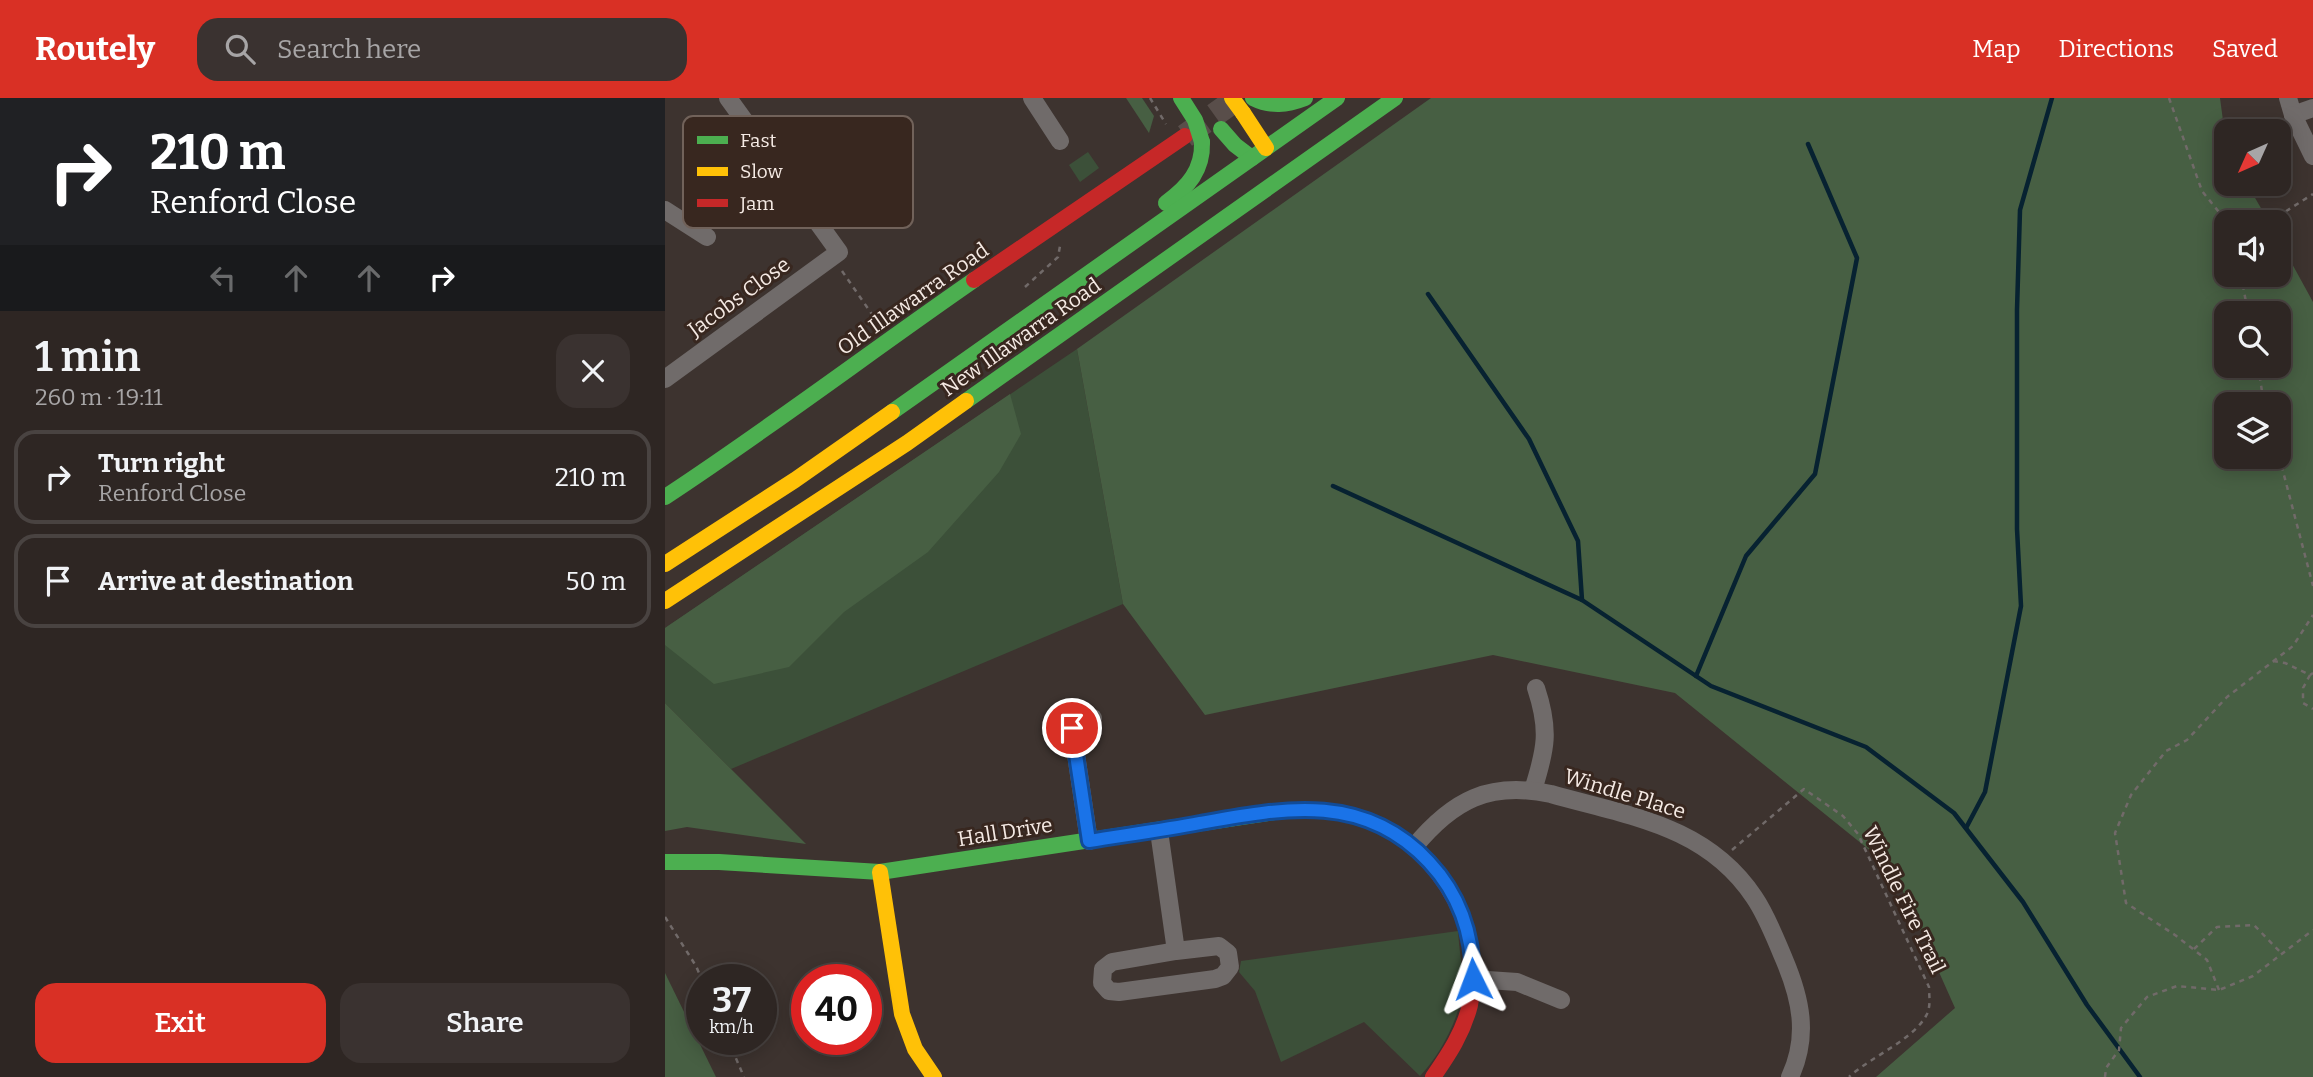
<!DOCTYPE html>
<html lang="en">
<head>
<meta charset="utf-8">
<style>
  :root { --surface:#2e2623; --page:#3a3230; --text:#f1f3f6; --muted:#a7a5a6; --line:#494341; --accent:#d93025 }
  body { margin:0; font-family:Bitter,serif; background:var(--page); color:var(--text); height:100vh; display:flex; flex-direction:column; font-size:26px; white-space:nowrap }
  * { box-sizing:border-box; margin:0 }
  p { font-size:23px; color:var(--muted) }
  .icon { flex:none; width:38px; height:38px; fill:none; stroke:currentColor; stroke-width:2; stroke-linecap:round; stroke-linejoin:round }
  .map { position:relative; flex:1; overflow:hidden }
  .sheet { display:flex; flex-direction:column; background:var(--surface); width:665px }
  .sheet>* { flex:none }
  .top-card { background:#202124; color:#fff; overflow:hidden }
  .needle { width:46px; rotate:225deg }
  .tools { position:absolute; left:1549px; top:21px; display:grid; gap:14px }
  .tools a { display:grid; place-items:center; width:77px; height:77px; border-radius:14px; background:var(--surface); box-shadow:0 4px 18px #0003,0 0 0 2px var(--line); font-size:35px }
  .speed { position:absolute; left:21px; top:866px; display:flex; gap:14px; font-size:35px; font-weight:700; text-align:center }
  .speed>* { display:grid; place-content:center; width:91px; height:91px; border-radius:50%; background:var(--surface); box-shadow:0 4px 18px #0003,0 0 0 2px var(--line); line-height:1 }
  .speed small { font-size:18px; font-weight:400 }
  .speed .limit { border:10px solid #d22; background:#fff; color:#111 }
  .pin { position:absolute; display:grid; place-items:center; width:60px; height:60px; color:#fff; margin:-30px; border:4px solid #fff; border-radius:50%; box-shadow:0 2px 7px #0007 }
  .me { position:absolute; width:77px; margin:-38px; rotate:357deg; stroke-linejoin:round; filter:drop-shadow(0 0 5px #0008) }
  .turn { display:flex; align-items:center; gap:24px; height:147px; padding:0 35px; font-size:32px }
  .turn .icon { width:91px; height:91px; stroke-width:2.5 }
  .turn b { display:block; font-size:49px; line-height:60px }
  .lanes { display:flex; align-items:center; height:66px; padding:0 35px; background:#0003; justify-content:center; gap:35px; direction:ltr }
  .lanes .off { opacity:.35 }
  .round { display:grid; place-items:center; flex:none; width:74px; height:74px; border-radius:21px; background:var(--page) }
  .overview { display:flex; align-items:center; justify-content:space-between; height:119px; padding:0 35px }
  h1 { font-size:42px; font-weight:600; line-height:52px }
  .cta { display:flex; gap:14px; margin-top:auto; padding:14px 35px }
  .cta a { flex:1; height:80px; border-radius:21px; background:var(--accent); color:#fff; font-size:28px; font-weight:600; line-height:80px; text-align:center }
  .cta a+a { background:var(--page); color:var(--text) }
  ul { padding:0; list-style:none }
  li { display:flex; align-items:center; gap:21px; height:94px; margin:0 14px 10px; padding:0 21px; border:4px solid var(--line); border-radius:21px }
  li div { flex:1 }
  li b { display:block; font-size:26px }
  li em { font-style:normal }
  header { display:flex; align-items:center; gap:42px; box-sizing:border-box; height:98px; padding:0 35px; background:var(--accent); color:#fff }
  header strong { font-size:33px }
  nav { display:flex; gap:38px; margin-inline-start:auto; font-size:24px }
  .search { width:490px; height:63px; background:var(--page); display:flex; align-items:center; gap:18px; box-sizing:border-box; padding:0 24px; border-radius:21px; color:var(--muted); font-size:26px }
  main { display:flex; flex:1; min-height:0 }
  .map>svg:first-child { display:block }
  .green { fill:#3c5039 }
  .forest { fill:#475f43; fill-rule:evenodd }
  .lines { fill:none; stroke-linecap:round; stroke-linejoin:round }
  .stream { stroke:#072231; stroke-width:4.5 }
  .secondary-tunnel { stroke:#594e4a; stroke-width:24; stroke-dasharray:24 12; stroke-linecap:butt }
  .path { stroke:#716a69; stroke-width:2.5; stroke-dasharray:5 5; stroke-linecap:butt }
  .street { stroke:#706b6a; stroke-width:18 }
  .fast { stroke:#4caf50; stroke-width:16 }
  .slow { stroke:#ffc107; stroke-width:16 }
  .jam { stroke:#c62828; stroke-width:16 }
  .fast-bridge { stroke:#4caf50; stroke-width:16 }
  .slow-bridge { stroke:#ffc107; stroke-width:16 }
  .route-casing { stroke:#114b97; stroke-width:18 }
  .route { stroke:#1a73e8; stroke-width:12 }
  .labels { text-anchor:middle; stroke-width:6; stroke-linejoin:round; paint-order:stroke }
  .street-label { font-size:21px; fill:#f5eae4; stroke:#38271f }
  .key { fill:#38271f; stroke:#71625a; stroke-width:2 }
  .key-label { font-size:19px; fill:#f5eae4 }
</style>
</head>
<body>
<header>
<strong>Routely</strong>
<div class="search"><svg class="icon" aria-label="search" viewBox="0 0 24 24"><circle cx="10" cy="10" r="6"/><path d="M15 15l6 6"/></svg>Search here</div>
<nav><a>Map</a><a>Directions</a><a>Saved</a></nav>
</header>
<main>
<section class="sheet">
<div class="top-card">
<div class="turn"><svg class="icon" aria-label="right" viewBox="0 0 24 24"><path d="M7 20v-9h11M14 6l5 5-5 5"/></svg><div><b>210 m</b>Renford Close</div></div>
<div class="lanes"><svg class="icon off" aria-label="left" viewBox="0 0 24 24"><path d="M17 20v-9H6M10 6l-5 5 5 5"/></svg><svg class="icon off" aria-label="ahead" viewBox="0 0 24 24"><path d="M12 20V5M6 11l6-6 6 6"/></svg><svg class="icon off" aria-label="ahead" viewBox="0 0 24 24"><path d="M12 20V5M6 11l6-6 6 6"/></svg><svg class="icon" aria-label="right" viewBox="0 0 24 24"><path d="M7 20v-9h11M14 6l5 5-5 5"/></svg></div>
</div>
<div class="overview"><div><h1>1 min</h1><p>260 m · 19:11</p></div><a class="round"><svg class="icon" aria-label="close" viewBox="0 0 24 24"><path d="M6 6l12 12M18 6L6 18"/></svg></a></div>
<ul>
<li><svg class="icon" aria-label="right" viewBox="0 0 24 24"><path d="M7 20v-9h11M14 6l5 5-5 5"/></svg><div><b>Turn right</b><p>Renford Close</p></div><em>210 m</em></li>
<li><svg class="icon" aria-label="arrive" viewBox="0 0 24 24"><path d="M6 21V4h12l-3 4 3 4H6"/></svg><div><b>Arrive at destination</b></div><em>50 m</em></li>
</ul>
<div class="cta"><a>Exit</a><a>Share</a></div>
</section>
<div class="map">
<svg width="1648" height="979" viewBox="0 0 1648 979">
  <rect width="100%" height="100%" fill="#3d332f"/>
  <g class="green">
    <polygon points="423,54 434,70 415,84 404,67"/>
    <polygon points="412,251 458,506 66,671 0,605 0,530"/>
    <path d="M793,833C794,850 797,867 798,883C798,915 776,956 755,978L699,924L616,964L590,893L574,874L576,863Z"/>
  </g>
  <g class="forest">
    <polygon points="461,0 477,0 489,18 484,35"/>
    <path d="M766,0H1555L1561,45V86H1582L1604,124H1561V177H1614V142L1648,204V979H1211L1290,910L1228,771L1010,595L828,557L540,617L458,506L412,251ZM1561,215H1614V268H1561ZM1561,306H1614V359H1561Z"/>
    <polygon points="345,296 356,336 334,374 263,454 179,514 124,569 49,586 0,547 0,530"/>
    <polygon points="0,605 141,746 22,729 0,733"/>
    <polygon points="0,875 51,979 0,979"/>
  </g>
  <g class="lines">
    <g class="stream">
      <polyline points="763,196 864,341 913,443 917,502"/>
      <polyline points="668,388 917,502 1046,588 1201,649 1289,715 1358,804 1422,907 1475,979"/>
      <polyline points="1031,578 1081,458 1150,376 1192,160 1143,46"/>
      <polyline points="1301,730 1320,694 1356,508 1352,431 1352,212 1355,112 1387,0"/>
    </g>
    <polyline class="secondary-tunnel" points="520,38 573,0"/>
    <g class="path">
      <polyline points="485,0 501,26"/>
      <polyline points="1504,0 1537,93 1562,124"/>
      <polyline points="1604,124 1648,96"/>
      <polyline points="177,173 213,225"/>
      <polyline points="1576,177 1583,215"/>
      <polyline points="360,189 393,159 395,148"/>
      <polyline points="1593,268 1599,306"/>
      <polyline points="1614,358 1648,488"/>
      <polyline points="1608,563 1620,565 1645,577 1648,575"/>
      <polyline points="1645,577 1638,590 1638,605 1648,611"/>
      <path d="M1067,752L1139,691L1178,718L1193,736L1264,889C1264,898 1266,907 1262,916C1249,942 1205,959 1184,979"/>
      <polyline points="0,819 31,868 37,882"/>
      <polyline points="1529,851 1552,829 1589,827 1617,856"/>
      <polyline points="1554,892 1542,862 1510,837 1461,805 1450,735 1466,697 1501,653 1522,642 1562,599 1628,548 1648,517"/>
      <polyline points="63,942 79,979"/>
      <polyline points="1440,979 1441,970 1454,952 1456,930 1482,899 1512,888 1554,892 1588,878 1648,832"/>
    </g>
    <g class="street">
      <polyline points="367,0 395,43"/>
      <polyline points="1623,0 1628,17 1648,10"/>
      <polyline points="1628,17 1648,58"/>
      <polyline points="0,112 42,139"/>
      <polyline points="0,281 174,154 63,0"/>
      <path d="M868,692C881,651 885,632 871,590"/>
      <polyline points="494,733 511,853 554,848 563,855 565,869 558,878 550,881 454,894 444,893 437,885 438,871 447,864 511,853"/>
      <polyline points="424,743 407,630 428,620"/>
      <path d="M749,749C788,702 824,683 886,696C963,718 1041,727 1089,799C1102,818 1110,840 1119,861C1136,901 1144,938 1125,979"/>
      <polyline points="808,881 852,884 896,902"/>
    </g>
    <g class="fast">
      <path d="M588,0C606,9 622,7 640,0"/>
      <polyline points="556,31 570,47 587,60"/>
      <path d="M501,105C523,89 538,72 537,44"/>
      <polyline points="301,303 730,0"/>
      <polyline points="227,314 672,0"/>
      <path d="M0,399C105,330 205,254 309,182"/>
      <path d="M0,764H54L215,774L616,713C650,711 678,712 709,725"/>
    </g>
    <g class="slow">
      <polyline points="578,15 601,50"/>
      <polyline points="0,466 130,382 227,314"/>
      <polyline points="0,503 242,345 301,303"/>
      <polyline points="215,774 237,916 250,951 269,979"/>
    </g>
    <g class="jam">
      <polyline points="309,182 520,38"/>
      <path d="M709,725C777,754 821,834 805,907C798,935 784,956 768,979"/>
    </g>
    <polyline class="fast-bridge" points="516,0 530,22 537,44"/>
    <polyline class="slow-bridge" points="567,0 578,15"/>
  </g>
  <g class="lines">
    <g class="route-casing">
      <path id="route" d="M407,630L424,743C461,737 498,732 535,725C619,710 699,694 764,764C795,797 808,836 808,881"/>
    </g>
    <use href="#route" class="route"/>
  </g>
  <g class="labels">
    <g class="street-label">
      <text transform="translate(74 199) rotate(-36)" y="7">Jacobs Close</text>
      <text transform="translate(248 201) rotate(-35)" y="7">Old Illawarra Road</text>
      <text transform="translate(356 239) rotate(-35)" y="7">New Illawarra Road</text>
      <text transform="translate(960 696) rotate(17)" y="7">Windle Place</text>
      <text transform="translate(340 734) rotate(-9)" y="7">Hall Drive</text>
      <text transform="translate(1239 802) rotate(64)" y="7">Windle Fire Trail</text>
    </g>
  </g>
  <rect x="18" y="18" width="230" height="112" rx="10" class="key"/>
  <rect x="32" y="38" width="31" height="8" fill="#4caf50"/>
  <rect x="32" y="69" width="31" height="9" fill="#ffc107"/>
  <rect x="32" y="101" width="31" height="8" fill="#c62828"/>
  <g class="key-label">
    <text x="75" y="49">Fast</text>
    <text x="75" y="80">Slow</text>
    <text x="75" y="112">Jam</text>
  </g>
</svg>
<div class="tools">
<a><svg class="needle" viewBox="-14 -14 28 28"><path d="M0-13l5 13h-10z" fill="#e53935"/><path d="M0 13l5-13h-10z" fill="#a7a5a6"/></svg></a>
<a><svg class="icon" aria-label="sound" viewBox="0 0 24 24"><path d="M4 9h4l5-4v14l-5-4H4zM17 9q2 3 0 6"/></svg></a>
<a><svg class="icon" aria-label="search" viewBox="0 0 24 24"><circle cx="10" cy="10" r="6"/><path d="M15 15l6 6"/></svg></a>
<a><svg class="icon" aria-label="layers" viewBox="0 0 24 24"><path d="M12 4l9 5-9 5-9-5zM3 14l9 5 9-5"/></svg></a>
</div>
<div class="speed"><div>37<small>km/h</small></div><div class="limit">40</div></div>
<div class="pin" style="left:407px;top:630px;background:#d93025"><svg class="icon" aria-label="arrive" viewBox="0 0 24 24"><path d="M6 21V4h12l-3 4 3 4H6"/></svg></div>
<svg class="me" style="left:808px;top:881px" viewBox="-20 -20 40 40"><path d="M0-17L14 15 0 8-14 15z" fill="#1a73e8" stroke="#fff" stroke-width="4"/></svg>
</div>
</main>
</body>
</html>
